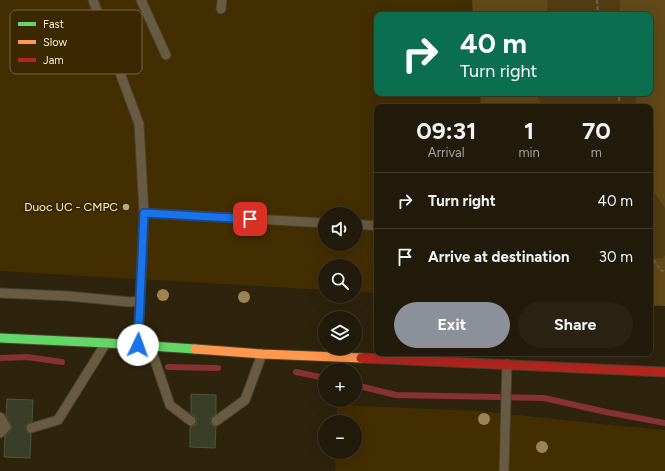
<!DOCTYPE html>
<html lang="en">
<head>
<meta charset="utf-8">
<style>
  :root { --surface:#221a0a; --page:#2a2313; --text:#f1f3f6; --muted:#a2a19c; --line:#3f382b; --accent:#8c9099 }
  body { margin:0; font-family:Figtree,sans-serif; background:var(--page); color:var(--text); height:100vh; display:flex; flex-direction:column; font-size:15px; white-space:nowrap }
  * { box-sizing:border-box; margin:0 }
  p { font-size:13px; color:var(--muted) }
  .icon { flex:none; width:22px; height:22px; fill:none; stroke:currentColor; stroke-width:2; stroke-linecap:round; stroke-linejoin:round }
  .map { position:relative; flex:1; overflow:hidden }
  .panel { position:absolute; left:374px; top:104px; width:279px; height:252px; display:flex; flex-direction:column; background:var(--surface); border-radius:8px; box-shadow:0 4px 16px #0002,0 0 0 1px var(--line) }
  .panel>* { flex:none }
  .guide { position:absolute; left:374px; top:12px; width:279px; height:84px; border-radius:8px; box-shadow:0 4px 16px #0002,0 0 0 1px var(--line); background:#0b6e4f; color:#fff; overflow:hidden }
  .controls { position:absolute; left:318px; top:207px; display:grid; gap:8px }
  .controls a { display:grid; place-items:center; width:44px; height:44px; border-radius:50%; background:var(--surface); box-shadow:0 4px 16px #0002,0 0 0 1px var(--line); font-size:20px }
  .pin { position:absolute; display:grid; place-items:center; width:34px; height:34px; color:#fff; margin:-17px; border-radius:8px; box-shadow:0 2px 6px #0006 }
  .me { position:absolute; width:44px; margin:-22px; rotate:3deg; stroke-linejoin:round; filter:drop-shadow(0 0 3px #0008) }
  .turn { display:flex; align-items:center; gap:14px; height:84px; padding:0 20px; font-size:18px }
  .turn .icon { width:52px; height:52px; stroke-width:2.5 }
  .turn b { display:block; font-size:28px; line-height:34px }
  .eta { display:flex; justify-content:space-evenly; align-items:center; height:68px; text-align:center }
  .eta b { font-size:24px; font-weight:700; line-height:28px }
  .action { display:flex; gap:8px; margin-top:auto; padding:8px 20px }
  .action a { flex:1; height:46px; border-radius:24px; background:var(--accent); color:#fff; font-size:16px; font-weight:700; line-height:46px; text-align:center }
  .action a+a { background:var(--page); color:var(--text) }
  ul { padding:0; list-style:none }
  li { display:flex; align-items:center; gap:12px; height:56px; padding:0 20px; border-top:1px solid var(--line) }
  li div { flex:1 }
  li b { display:block; font-size:15px }
  li em { font-style:normal }
  .map>svg:first-child { display:block }
  .built { fill:#432e02; fill-rule:evenodd }
  .green { fill:#513c13 }
  .forest { fill:#614919 }
  .lines { fill:none; stroke-linecap:round; stroke-linejoin:round }
  .stream { stroke:#873232; stroke-width:6 }
  .building { fill:#393f27; stroke:#50543f }
  .lane-casing { stroke:#483f2e; stroke-width:11 }
  .fast-casing { stroke:#483f2e; stroke-width:11 }
  .slow-casing { stroke:#483f2e; stroke-width:11 }
  .jam-casing { stroke:#483f2e; stroke-width:11 }
  .path { stroke:#6a5f4a; stroke-width:2.5; stroke-dasharray:4 2; stroke-linecap:butt }
  .lane { stroke:#695b41; stroke-width:9 }
  .fast { stroke:#63d668; stroke-width:9 }
  .slow { stroke:#ff974d; stroke-width:9 }
  .jam { stroke:#b3261e; stroke-width:9 }
  .tree { fill:#9d8354 }
  .route-casing { stroke:#114b97; stroke-width:10 }
  .route { stroke:#1a73e8; stroke-width:7 }
  .poi-dot { fill:#b5a68c; stroke:#3b2800; stroke-width:1.5 }
  .labels { text-anchor:middle; stroke-width:4; stroke-linejoin:round; paint-order:stroke }
  .poi-label { font-size:12px; fill:#fdedd0; stroke:#3b2800; text-anchor:end }
  .key { fill:#3b2800; stroke:#75633e; stroke-width:1 }
  .key-label { font-size:11px; fill:#fdedd0 }
</style>
</head>
<body>
<div class="map">
<svg width="665" height="471" viewBox="0 0 665 471">
  <rect width="100%" height="100%" fill="#2e230d"/>
  <g class="built">
    <path d="M0,0H472L473,15H377V93H480L481,107H377V293L355,292V266H325V290L0,271ZM325,214H355V244H325Z"/>
    <polygon points="337,405 479,411 601,424 665,430 665,471 335,471 336,452 355,452 355,422 337,422"/>
  </g>
  <polygon class="green" points="472,0 665,0 665,306 650,306 650,107 481,107 480,93 650,93 650,15 473,15"/>
  <g class="forest">
    <polygon points="472,0 547,0 548,7 546,15 473,15"/>
    <polygon points="620,0 665,0 665,208 650,186 650,107 636,107 636,93 650,93 650,15 619,15"/>
    <polygon points="480,93 537,93 541,107 481,107"/>
    <polygon points="665,255 665,306 650,305 650,259 662,258"/>
  </g>
  <g class="lines">
    <g class="stream">
      <polyline points="0,358 27,357 62,362"/>
      <polyline points="168,367 218,368"/>
      <polyline points="296,372 325,378"/>
      <polyline points="355,385 396,395 544,398 606,412 665,423"/>
    </g>
  </g>
  <g class="building">
    <polygon points="191,394 216,395 216,414 211,418 210,421 211,425 216,427 215,448 190,447 190,427 196,425 197,421 196,418 191,413"/>
    <polygon points="7,399 33,400 32,422 27,424 25,427 27,432 31,434 30,458 4,457 5,436 10,431 12,427 6,416"/>
  </g>
  <g class="lines">
    <g class="lane-casing">
      <g id="lane">
        <polyline points="93,0 139,124 144,213"/>
        <polyline points="141,0 166,55"/>
        <polyline points="221,9 222,0"/>
        <polyline points="355,224 377,226"/>
        <polyline points="0,293 68,296 130,302 140,301"/>
        <polyline points="138,345 144,213 325,223"/>
        <polyline points="150,346 170,405 191,421"/>
        <polyline points="0,417 6,427 0,433"/>
        <polyline points="216,421 245,400 262,354"/>
        <polyline points="31,428 58,420 106,343"/>
        <polyline points="504,471 507,364"/>
      </g>
    </g>
    <g class="fast-casing">
      <polyline id="fast" points="0,338 107,343 195,349"/>
    </g>
    <g class="slow-casing">
      <polyline id="slow" points="195,349 262,354 361,358"/>
    </g>
    <g class="jam-casing">
      <polyline id="jam" points="361,358 665,372"/>
    </g>
    <g class="path">
      <polyline points="597,0 598,15"/>
      <polyline points="619,107 619,93"/>
      <polyline points="650,255 661,270 665,272"/>
    </g>
    <use href="#lane" class="lane"/>
    <use href="#fast" class="fast"/>
    <use href="#slow" class="slow"/>
    <use href="#jam" class="jam"/>
  </g>
  <g class="tree">
    <circle cx="163" cy="295" r="6"/>
    <circle cx="244" cy="297" r="6"/>
    <circle cx="484" cy="419" r="6"/>
    <circle cx="542" cy="447" r="6"/>
  </g>
  <g class="lines">
    <g class="route-casing">
      <polyline id="route" points="138,345 144,213 250,219"/>
    </g>
    <use href="#route" class="route"/>
  </g>
  <circle class="poi-dot" cx="126" cy="207" r="4"/>
  <g class="labels">
    <g class="poi-label">
      <text x="118" y="211">Duoc UC - CMPC</text>
    </g>
  </g>
  <rect x="10" y="10" width="132" height="64" rx="6" class="key"/>
  <rect x="18" y="22" width="18" height="4" fill="#63d668"/>
  <rect x="18" y="40" width="18" height="4" fill="#ff974d"/>
  <rect x="18" y="58" width="18" height="4" fill="#b3261e"/>
  <g class="key-label">
    <text x="43" y="28">Fast</text>
    <text x="43" y="46">Slow</text>
    <text x="43" y="64">Jam</text>
  </g>
</svg>
<div class="controls">
<a><svg class="icon" aria-label="sound" viewBox="0 0 24 24"><path d="M4 9h4l5-4v14l-5-4H4zM17 9q2 3 0 6"/></svg></a>
<a><svg class="icon" aria-label="search" viewBox="0 0 24 24"><circle cx="10" cy="10" r="6"/><path d="M15 15l6 6"/></svg></a>
<a><svg class="icon" aria-label="layers" viewBox="0 0 24 24"><path d="M12 4l9 5-9 5-9-5zM3 14l9 5 9-5"/></svg></a>
<a>+</a>
<a>−</a>
</div>
<div class="pin" style="left:250px;top:219px;background:#d93025"><svg class="icon" aria-label="arrive" viewBox="0 0 24 24"><path d="M6 21V4h12l-3 4 3 4H6"/></svg></div>
<svg class="me" style="left:138px;top:345px" viewBox="-20 -20 40 40"><circle r="19" fill="#fff"/><path d="M0-13L10 11 0 6-10 11z" fill="#1a73e8"/></svg>
<div class="guide">
<div class="turn"><svg class="icon" aria-label="right" viewBox="0 0 24 24"><path d="M7 20v-9h11M14 6l5 5-5 5"/></svg><div><b>40 m</b>Turn right</div></div>
</div>
<section class="panel">
<div class="eta">
<div><b>09:31</b><p>Arrival</p></div>
<div><b>1</b><p>min</p></div>
<div><b>70</b><p>m</p></div>
</div>
<ul>
<li><svg class="icon" aria-label="right" viewBox="0 0 24 24"><path d="M7 20v-9h11M14 6l5 5-5 5"/></svg><div><b>Turn right</b></div><em>40 m</em></li>
<li><svg class="icon" aria-label="arrive" viewBox="0 0 24 24"><path d="M6 21V4h12l-3 4 3 4H6"/></svg><div><b>Arrive at destination</b></div><em>30 m</em></li>
</ul>
<div class="action"><a>Exit</a><a>Share</a></div>
</section>
</div>
</body>
</html>
